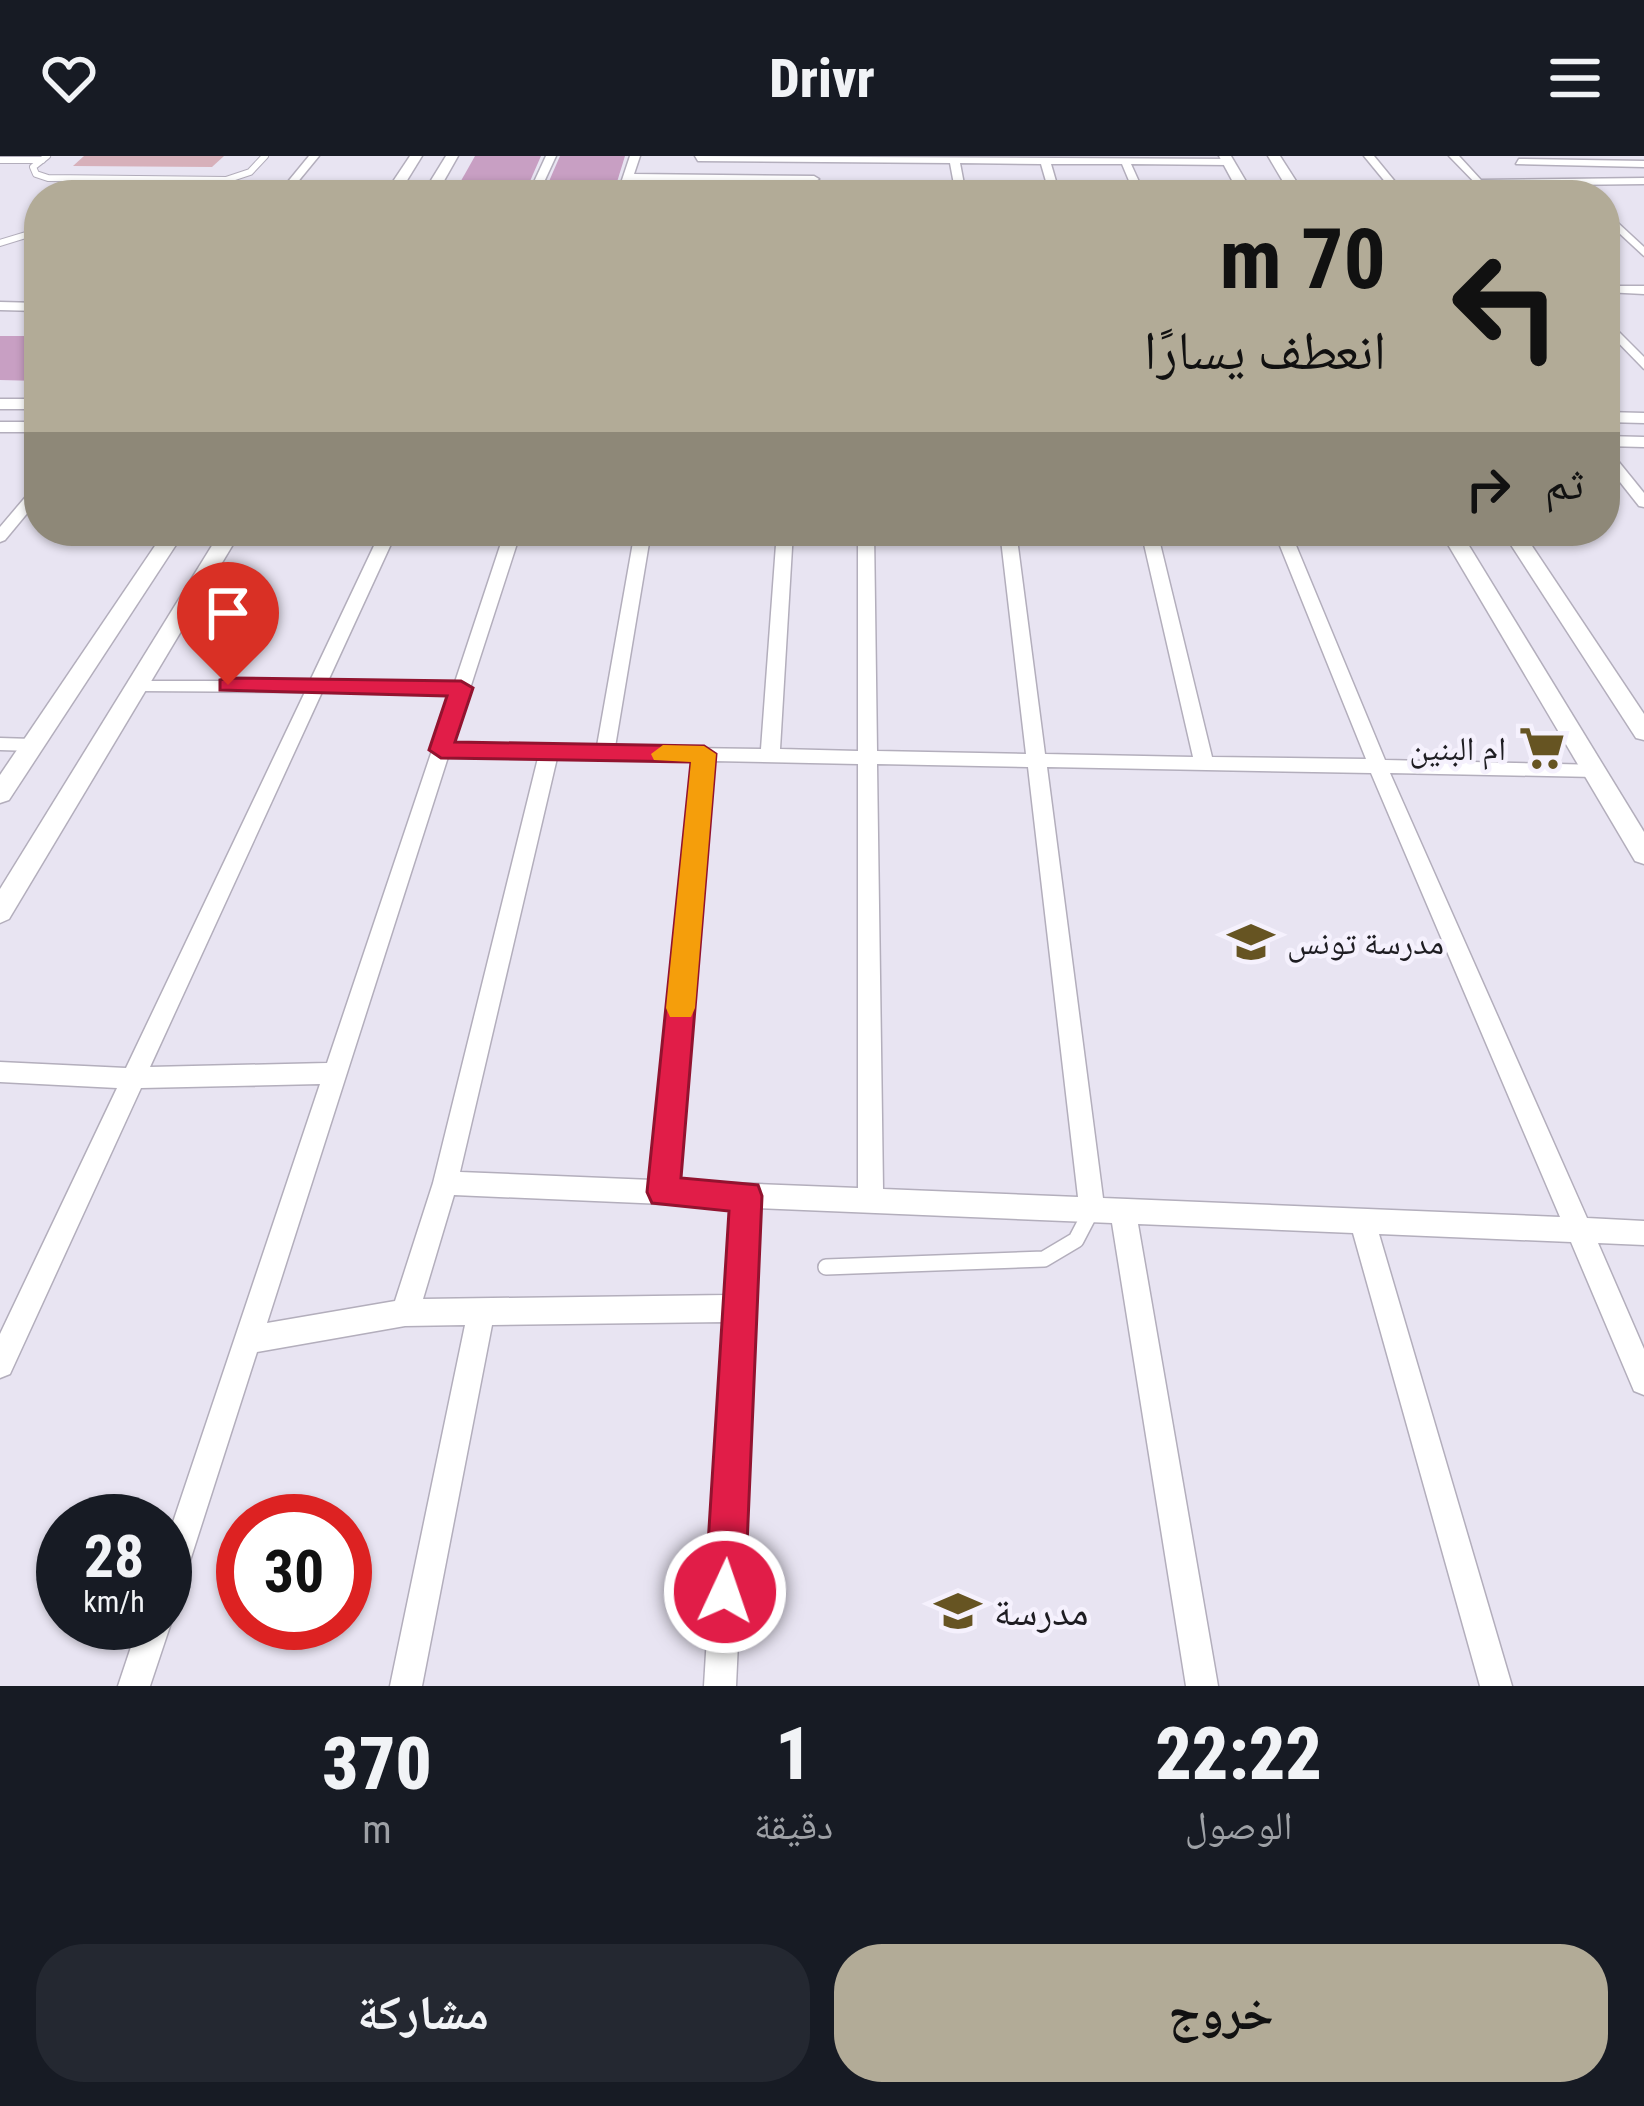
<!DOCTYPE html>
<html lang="ar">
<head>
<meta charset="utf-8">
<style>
  :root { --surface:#171b24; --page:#242831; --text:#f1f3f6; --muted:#9ea1a6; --accent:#b2ab97 }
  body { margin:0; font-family:"Roboto Condensed","Noto Naskh Arabic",sans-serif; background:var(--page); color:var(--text); direction:rtl; height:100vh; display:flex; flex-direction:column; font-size:45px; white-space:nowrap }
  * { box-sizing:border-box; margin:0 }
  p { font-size:39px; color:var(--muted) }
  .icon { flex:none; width:66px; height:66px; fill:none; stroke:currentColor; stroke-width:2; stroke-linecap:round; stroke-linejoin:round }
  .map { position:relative; height:1530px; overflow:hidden; direction:ltr }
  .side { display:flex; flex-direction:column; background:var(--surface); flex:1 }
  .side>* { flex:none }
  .top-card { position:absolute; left:24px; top:24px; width:1596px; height:366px; border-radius:48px; box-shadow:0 3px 9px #0004; direction:rtl; background:#b2ab97; color:#111; overflow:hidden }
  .speed { position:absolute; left:36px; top:1338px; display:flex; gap:24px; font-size:60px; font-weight:700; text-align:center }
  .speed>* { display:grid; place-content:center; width:156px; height:156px; border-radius:50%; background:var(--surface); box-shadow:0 3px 9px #0004; line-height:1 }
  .speed small { font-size:30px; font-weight:400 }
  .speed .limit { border:18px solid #d22; background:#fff; color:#111 }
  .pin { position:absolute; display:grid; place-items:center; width:102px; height:102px; color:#fff; margin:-123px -51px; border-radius:50% 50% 50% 0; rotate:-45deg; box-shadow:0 0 12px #0007 }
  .pin .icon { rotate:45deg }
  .me { position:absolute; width:132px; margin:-66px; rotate:3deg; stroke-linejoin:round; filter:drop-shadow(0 0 9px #0008) }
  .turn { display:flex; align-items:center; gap:42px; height:252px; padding:0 36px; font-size:54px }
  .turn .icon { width:156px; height:156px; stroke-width:2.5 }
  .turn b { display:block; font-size:84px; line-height:102px }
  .then { display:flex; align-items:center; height:114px; padding:0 36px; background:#0003; gap:24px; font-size:45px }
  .eta { display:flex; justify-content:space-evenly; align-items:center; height:204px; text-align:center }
  .eta b { font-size:72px; font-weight:800; line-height:84px }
  .primary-button { display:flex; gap:24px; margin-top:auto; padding:24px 36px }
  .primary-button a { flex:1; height:138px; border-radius:48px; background:var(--accent); color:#111; font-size:48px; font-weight:800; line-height:138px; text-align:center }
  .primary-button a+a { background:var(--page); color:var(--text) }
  header { display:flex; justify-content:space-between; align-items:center; height:156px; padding:0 36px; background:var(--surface); font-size:54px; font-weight:800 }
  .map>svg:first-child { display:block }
  .green { fill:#d7b0ba }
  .building { fill:#c89fc3 }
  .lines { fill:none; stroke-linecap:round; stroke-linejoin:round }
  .service-far2-casing { stroke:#b3aebc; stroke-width:8 }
  .service-far1-casing { stroke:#b3aebc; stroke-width:15 }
  .service-casing { stroke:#b3aebc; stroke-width:18 }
  .minor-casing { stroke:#b3aebc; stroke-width:3 }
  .tertiary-casing { stroke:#b3aebc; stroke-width:3 }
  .service-far2 { stroke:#fff; stroke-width:6 }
  .service-far1 { stroke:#fff; stroke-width:12 }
  .service { stroke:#fff; stroke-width:15 }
  .minor { fill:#fff; fill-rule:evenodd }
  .tertiary { fill:#fff; fill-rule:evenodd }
  .route { fill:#e11d48; stroke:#92132f; stroke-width:3 }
  .slow { fill:#f59e0b }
  .labels { text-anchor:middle; stroke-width:9; stroke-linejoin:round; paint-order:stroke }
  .poi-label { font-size:33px; fill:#1e1d22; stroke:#f5f1fd; text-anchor:end }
  .near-poi-label { font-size:39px; fill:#1e1d22; stroke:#f5f1fd; text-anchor:start }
</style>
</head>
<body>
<header><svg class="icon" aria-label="menu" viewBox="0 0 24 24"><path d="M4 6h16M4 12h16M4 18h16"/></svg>Drivr<svg class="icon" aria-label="heart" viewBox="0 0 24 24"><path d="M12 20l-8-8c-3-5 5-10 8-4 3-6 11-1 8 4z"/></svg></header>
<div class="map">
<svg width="1644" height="1530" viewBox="0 0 1644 1530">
  <rect width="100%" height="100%" fill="#e8e4f2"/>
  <polygon class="green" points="84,0 224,0 212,11 73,10"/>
  <g class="building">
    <polygon points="475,0 541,0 524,39 453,39"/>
    <polygon points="560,0 625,0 613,39 543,39"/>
    <polygon points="0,180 39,180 39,225 0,224"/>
  </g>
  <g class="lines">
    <g class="service-far2-casing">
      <g id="service-far2">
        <polyline points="47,0 33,11 36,18 48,22 226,24 250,16 265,0"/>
        <polyline points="0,4 42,4"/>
        <polyline points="0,87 39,75"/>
      </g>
    </g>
    <g class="service-far1-casing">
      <polyline id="service-far1" points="1087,1064 1092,1054"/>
    </g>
    <g class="service-casing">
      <polyline id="service" points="826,1111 1044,1103 1076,1084 1088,1061"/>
    </g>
    <g class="minor-casing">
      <g id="minor">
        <polygon points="309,0 319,0 287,39 277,39"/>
        <polygon points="546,0 556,0 538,39 528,39"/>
        <polygon points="630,0 640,0 634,18 814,20 819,23 814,26 632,24 627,39 617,39"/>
        <polygon points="695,0 1228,3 1233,6 1228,9 1131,8 1145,39 1135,39 1122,8 1051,8 1060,39 1050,39 1041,8 960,7 966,39 956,39 950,7 698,5"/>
        <polygon points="1364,0 1374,0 1406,39 1396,39"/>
        <polygon points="1449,0 1459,0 1481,24 1644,22 1644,28 1487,30 1490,34 1485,37"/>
        <polygon points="1519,3 1644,5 1644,11 1516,8"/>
        <polygon points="1605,55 1644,91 1644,100 1605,64"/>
        <polygon points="1605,130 1644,130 1644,138 1605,136"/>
        <polygon points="0,146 39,147 39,155 0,154"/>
        <polygon points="1605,162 1644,201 1644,213 1605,173"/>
        <polygon points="1605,294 1610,295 1644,337 1644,351 1639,350 1605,307"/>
        <polygon points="39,330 39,343 5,384 0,386 0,371 34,331"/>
        <path d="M381,375H397L328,525L455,526L505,375H521L452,588L597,590L635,375H651L615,591L761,593L777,375H793L780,593L858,595V375H874L877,595L1026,598L1000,375H1016L1045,598L1193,601L1141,375H1157L1212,601L1366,603L1274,375H1290L1385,604L1602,609L1604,614L1602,619L1595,621L1390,617L1587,1062L1644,1065V1089L1598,1087L1644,1193V1239L1634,1235L1571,1086L1379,1078L1512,1530H1480L1353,1077L1138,1068L1218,1530H1186L1112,1067L758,1052L736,1530H704L726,1166L492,1169L422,1530H390L465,1169L405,1170L257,1196L180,1436L176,1447L165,1451V1390L320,928L141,932L10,1218L0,1222V1178L117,932L0,926V906L126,912L305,536L138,535L132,533V525H310ZM322,536L451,538L327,907L150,911ZM448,601L538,602L433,1027L395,1145L267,1167ZM557,602L694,605L652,1024L460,1016ZM713,605L858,608V1032L677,1025ZM877,608L1028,611L1078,1041L883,1033ZM1047,611L1371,617L1560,1061L1103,1042ZM454,1039L733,1051L727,1139L423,1143Z"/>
        <polygon points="0,582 33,583 42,589 33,595 0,594"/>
        <polygon points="165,1455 171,1467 150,1530 118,1530 139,1467 165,1467"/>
      </g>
    </g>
    <g class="tertiary-casing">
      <g id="tertiary">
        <polygon points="410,0 422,0 398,39 384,39"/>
        <polygon points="446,0 458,0 436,39 422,39"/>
        <polygon points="1219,0 1231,0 1254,39 1240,39"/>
        <polygon points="1268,0 1280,0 1305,39 1291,39"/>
        <rect x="0" y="243" width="39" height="10"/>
        <polygon points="1605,256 1644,257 1644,267 1605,266"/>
        <rect x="0" y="266" width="39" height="10"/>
        <polygon points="1605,280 1644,281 1644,291 1605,290"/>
        <polygon points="165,375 185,375 9,644 0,647 0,619"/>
        <polygon points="221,375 241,375 9,763 0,767 0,733"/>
        <polygon points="1440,375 1460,375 1644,676 1644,708 1635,705"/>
        <polygon points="1502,375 1522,375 1644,558 1644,584 1636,582"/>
      </g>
    </g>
    <use href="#service-far2" class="service-far2"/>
    <use href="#service-far1" class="service-far1"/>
    <use href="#service" class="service"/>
    <use href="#minor" class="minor"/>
    <use href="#tertiary" class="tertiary"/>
  </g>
  <polygon class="route" points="228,522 461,525 473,532 455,586 704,590 716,598 681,1022 758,1029 762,1040 745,1436 739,1450 725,1456 711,1450 705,1436 729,1055 652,1047 647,1036 691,606 441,602 429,594 447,540 220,534 220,524"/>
  <polygon class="slow" points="663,589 704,590 716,598 695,852 691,861 670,861 666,852 691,606 654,604 651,598"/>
  <defs>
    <g id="supermarket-bare" transform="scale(3.6)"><path d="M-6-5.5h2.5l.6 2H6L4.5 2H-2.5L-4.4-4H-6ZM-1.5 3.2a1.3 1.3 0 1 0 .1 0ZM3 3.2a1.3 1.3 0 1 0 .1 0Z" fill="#665422" stroke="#f5f1fd" stroke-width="2.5" paint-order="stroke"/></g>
    <g id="school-bare" transform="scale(3.6)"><path d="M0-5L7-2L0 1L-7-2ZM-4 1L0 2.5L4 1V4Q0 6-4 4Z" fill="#665422" stroke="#f5f1fd" stroke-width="2.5" paint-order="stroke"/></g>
  </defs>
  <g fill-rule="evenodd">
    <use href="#supermarket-bare" x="1542" y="592"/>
    <use href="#school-bare" x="1251" y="786"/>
    <use href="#school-bare" x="958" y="1455"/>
  </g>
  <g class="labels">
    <g class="poi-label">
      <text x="1506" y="604">ام البنين</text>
      <text x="1287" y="798" text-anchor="start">مدرسة تونس</text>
    </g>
    <g class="near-poi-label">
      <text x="994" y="1469">مدرسة</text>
    </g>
  </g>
</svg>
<div class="speed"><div>28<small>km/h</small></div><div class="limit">30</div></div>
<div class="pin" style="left:228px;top:529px;background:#d93025"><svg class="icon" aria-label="arrive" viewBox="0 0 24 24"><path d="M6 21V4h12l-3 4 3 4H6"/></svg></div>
<svg class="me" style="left:725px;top:1436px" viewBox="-20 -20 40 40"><circle r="17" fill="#e11d48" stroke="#fff" stroke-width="3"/><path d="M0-11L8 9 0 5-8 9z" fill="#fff"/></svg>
<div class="top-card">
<div class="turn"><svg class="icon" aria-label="left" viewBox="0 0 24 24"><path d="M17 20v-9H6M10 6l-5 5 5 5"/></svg><div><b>70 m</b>انعطف يسارًا</div></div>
<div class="then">ثم<svg class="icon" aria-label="right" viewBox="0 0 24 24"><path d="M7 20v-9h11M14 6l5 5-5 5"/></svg></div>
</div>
</div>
<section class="side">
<div class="eta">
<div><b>22:22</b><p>الوصول</p></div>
<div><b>1</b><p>دقيقة</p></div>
<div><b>370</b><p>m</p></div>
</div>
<div class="primary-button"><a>خروج</a><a>مشاركة</a></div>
</section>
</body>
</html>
